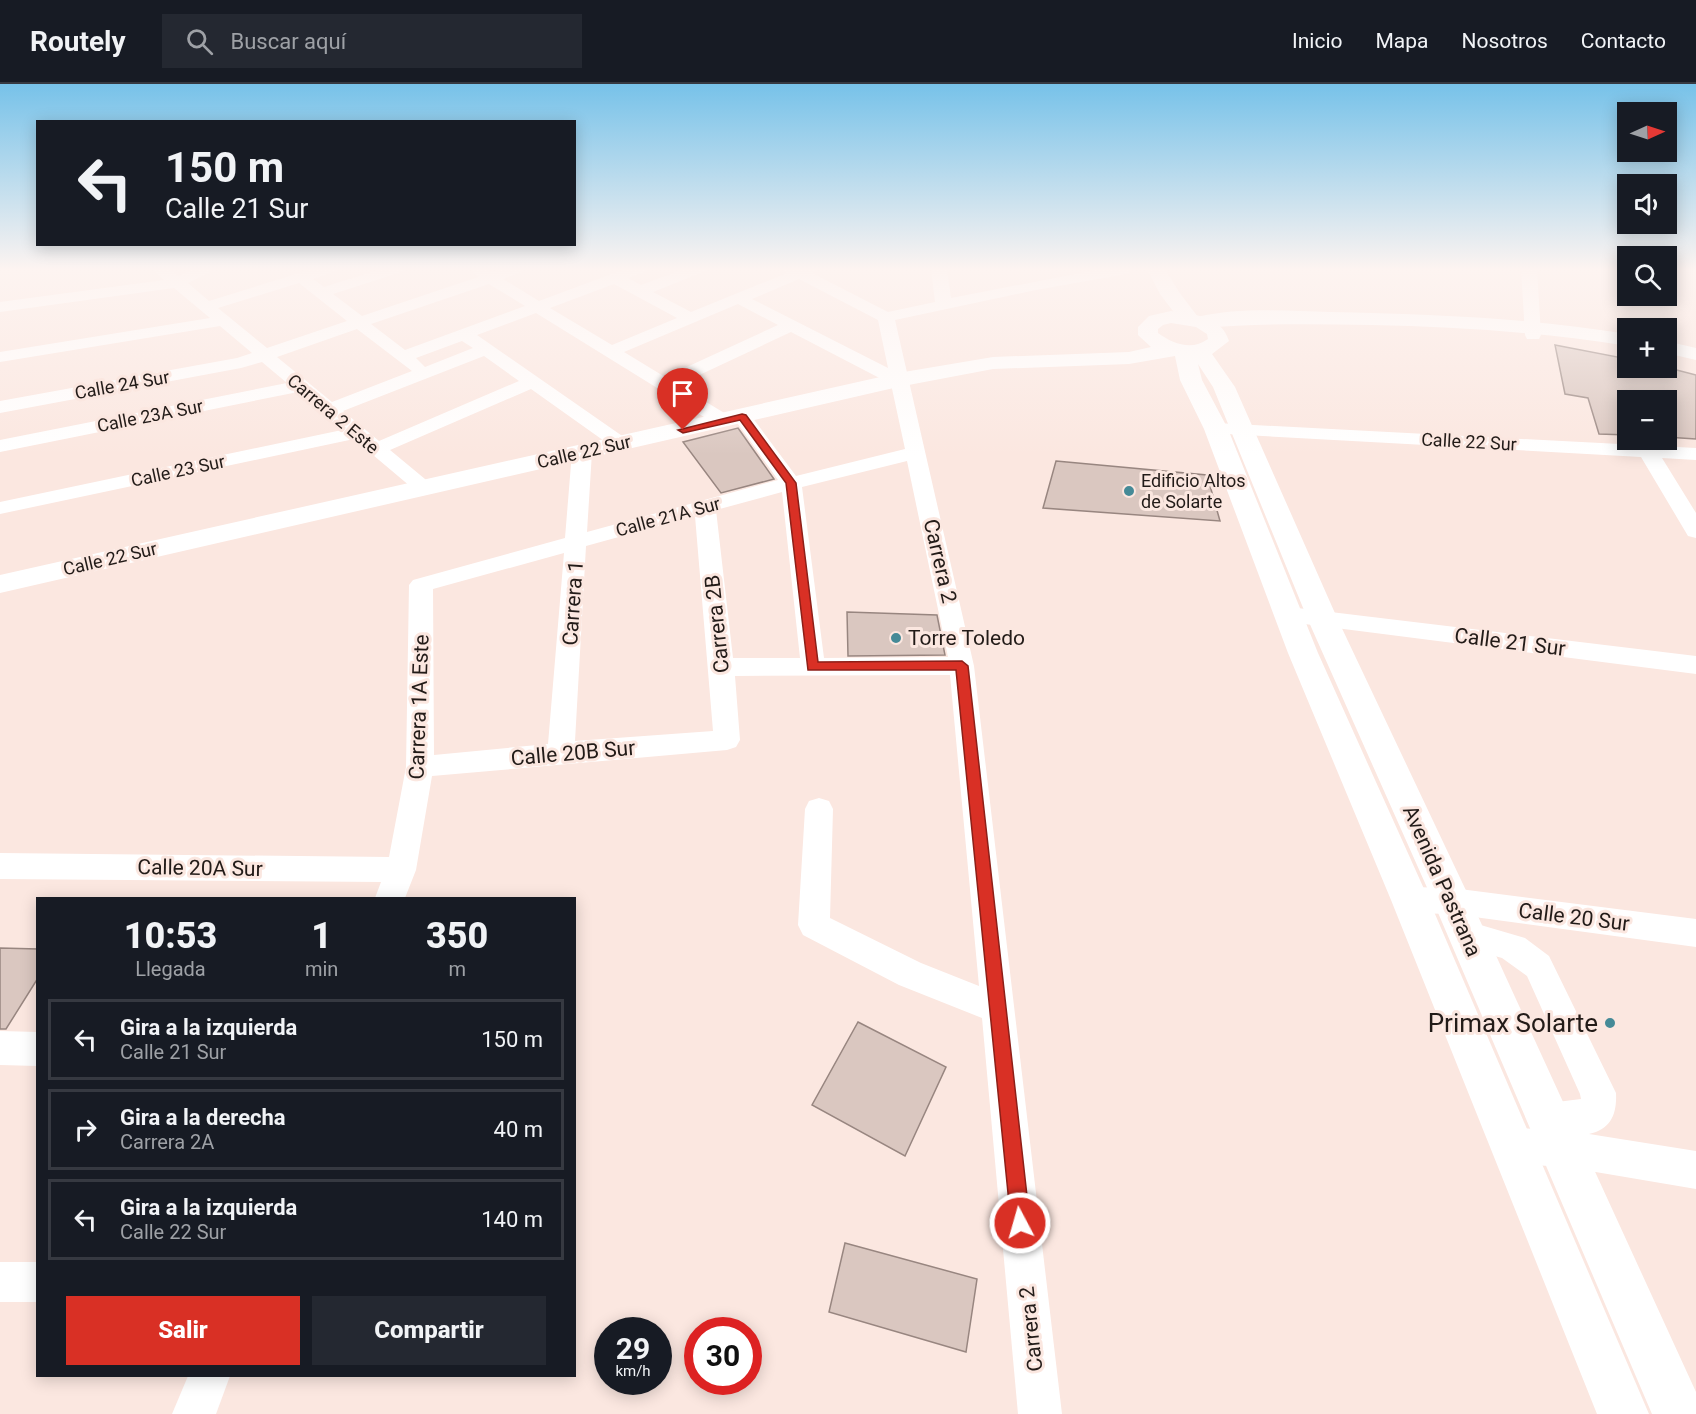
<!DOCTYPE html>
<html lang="es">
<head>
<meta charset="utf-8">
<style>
  :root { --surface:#171b24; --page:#242831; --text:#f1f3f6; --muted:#9ea1a6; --line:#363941; --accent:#d93025 }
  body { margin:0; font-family:Roboto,sans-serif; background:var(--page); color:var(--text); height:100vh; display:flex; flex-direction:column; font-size:22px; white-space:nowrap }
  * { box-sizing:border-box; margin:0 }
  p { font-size:20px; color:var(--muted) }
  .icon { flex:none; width:33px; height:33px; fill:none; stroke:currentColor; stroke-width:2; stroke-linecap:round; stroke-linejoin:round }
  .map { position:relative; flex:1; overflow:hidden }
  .sheet { position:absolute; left:36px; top:813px; width:540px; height:480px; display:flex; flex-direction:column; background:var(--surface); border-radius:0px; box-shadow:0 3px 15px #0003 }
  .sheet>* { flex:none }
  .hud { position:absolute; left:36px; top:36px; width:540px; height:126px; border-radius:0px; box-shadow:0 3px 15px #0003; background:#171b24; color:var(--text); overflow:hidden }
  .needle { width:39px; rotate:87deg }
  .controls { position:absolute; left:1617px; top:18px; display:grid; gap:12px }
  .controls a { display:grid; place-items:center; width:60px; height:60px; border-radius:0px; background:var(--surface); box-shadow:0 3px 15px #0003; font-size:30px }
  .speed { position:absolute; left:594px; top:1233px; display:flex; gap:12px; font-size:30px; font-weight:700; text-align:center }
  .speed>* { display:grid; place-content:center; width:78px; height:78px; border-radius:50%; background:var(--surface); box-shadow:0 3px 15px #0003; line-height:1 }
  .speed small { font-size:15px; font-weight:400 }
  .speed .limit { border:9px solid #d22; background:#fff; color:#111 }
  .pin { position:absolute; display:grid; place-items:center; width:51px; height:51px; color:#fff; margin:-62px -26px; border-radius:50% 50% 50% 0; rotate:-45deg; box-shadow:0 0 6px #0007 }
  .pin .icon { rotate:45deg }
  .me { position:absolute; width:66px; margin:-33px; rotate:354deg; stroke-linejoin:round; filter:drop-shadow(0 0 4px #0008) }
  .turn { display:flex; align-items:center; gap:21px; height:126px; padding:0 30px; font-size:27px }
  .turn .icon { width:78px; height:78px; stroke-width:2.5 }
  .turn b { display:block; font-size:42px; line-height:51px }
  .eta { display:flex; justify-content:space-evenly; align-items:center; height:102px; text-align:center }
  .eta b { font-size:36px; font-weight:800; line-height:42px }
  .action { display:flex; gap:12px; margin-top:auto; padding:12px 30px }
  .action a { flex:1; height:69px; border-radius:0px; background:var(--accent); color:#fff; font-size:24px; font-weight:800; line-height:69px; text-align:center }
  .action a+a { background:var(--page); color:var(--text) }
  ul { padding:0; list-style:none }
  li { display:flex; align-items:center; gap:18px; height:81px; margin:0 12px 9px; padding:0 18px; border:3px solid var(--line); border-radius:0px }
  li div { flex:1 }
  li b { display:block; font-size:22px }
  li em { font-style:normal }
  header { display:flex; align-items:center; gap:36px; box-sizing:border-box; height:84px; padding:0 30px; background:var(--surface); border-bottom:2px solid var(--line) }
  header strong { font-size:28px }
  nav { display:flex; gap:33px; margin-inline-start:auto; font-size:21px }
  .search { width:420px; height:54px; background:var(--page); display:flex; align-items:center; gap:15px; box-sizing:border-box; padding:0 21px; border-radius:0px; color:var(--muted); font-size:22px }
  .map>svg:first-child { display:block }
  .building { fill:#dac7c0; stroke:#988680; stroke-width:1.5 }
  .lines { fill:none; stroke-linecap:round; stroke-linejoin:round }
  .minor { fill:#fff; fill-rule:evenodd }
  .major { fill:#fff; fill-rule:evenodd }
  .highway { fill:#fff; fill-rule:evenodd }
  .route { fill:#d93025; stroke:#8d1f18; stroke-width:1.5 }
  .poi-dot { fill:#458a97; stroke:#fbe7e0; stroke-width:2 }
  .labels { text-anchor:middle; stroke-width:6; stroke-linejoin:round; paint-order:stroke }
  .far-street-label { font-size:18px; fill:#221b18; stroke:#fbe7e0 }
  .far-poi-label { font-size:18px; fill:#221b18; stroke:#fbe7e0; text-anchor:start }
  .street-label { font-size:21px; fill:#221b18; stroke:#fbe7e0 }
  .poi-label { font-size:21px; fill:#221b18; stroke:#fbe7e0; text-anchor:start }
  .near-poi-label { font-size:26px; fill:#221b18; stroke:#fbe7e0; text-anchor:end }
</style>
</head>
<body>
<header>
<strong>Routely</strong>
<div class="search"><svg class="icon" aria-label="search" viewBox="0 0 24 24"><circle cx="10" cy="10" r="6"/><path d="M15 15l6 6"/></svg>Buscar aquí</div>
<nav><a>Inicio</a><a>Mapa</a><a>Nosotros</a><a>Contacto</a></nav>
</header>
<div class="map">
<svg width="1696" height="1330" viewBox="0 0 1696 1330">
  <rect width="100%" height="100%" fill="#fbe7e0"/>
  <g class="building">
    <polygon points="1555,261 1628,275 1628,284 1669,284 1696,291 1696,355 1666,353 1666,316 1628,316 1628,351 1599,350 1588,314 1565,310"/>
    <polygon points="738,344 774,395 721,409 683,358"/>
    <polygon points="1056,377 1207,391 1220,437 1043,424"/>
    <polygon points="847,528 937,531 945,571 848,572"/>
    <polygon points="0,864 38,865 38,894 6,945 0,945"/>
    <polygon points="858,938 946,983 905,1072 812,1021"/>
    <polygon points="845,1159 977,1195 966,1268 829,1228"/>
  </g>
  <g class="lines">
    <g class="minor">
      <path d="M153,185H170L178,192L193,185H213L210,188L188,199L209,217L312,185H336L333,188L313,195L324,203L381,185H404L401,188L333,210L362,232L478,193L471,187L473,185H486L492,188L501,185H524L521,188L503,195L539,217L625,185H647L644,188L628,194L641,201L684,185H706L703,188L653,208L691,228L787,189L783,185H817L812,189L888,228L935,218L931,185H947L951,214L1101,185H1134L1126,190L1036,206L895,236L974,582L1062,1330H1018L982,934L899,901L803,851L798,841L805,725L809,717L819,714L829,717L833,725L830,834L921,879L979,902L950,591L735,592L740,656L736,663L727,666L432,692L416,786L405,814H375L381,798L0,795V769L389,773L406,683L409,501L413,496L565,454L572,368L575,364H589L592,368L587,448L778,396L733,333L735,329H749L796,392L905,365L891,300L791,248L678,301L731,333L734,337L731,341H717L536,229L477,251L628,356L631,360L628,364H614L531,305L390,366L431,400L434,404L431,408L424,410L417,408L354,355L0,430V418L342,346L298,308L0,368V356L287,299L262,278L241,284L0,329V317L237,274L252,269L220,242L0,278V268L210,234L174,204L0,228V218L164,196ZM799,195L878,236L888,284L752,215ZM299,199L347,237L267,264L218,224ZM489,200L525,222L405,266L371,240ZM614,200L677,234L612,261L550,224ZM738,220L778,241L665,293L624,268ZM357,245L412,287L332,318L277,273ZM462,257L473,264L425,283L416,274ZM484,272L519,297L379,357L343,327ZM907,377L948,573L824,574L802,403ZM782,408L800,574H733L716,426ZM695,432L713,647L575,657L586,462ZM564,469L548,660L434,671L433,505Z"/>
      <polygon points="1521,185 1537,185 1541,251 1539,255 1527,255 1525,251"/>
      <polygon points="1216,339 1696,364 1696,376 1662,374 1696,429 1696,454 1688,452 1641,373 1209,349 1206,345 1209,341"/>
      <polygon points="1289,523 1696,572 1696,590 1281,537 1277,531 1281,525"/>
      <polygon points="1410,803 1452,804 1696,835 1696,863 1452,830 1410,829 1399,825 1395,816 1399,807"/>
      <path d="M1467,837L1525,854L1549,872L1616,1009C1617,1030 1611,1045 1589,1050L1696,1067V1105L1572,1084L1511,1079L1498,1074L1493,1061L1498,1048L1511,1043L1534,1045L1531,1037L1536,1024L1549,1019L1581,1015L1580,1010L1527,892L1502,874L1456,861L1451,851L1456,841Z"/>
      <polygon points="0,947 38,948 38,982 0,981"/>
      <rect x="0" y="1178" width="38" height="40"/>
      <polygon points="188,1292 230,1292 216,1330 172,1330"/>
    </g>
    <path class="major" d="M1171,227C1195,231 1221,231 1229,257L1212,270L1235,303L1338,536L1471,817L1696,1308V1330H1652L1433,817L1308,536L1213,303L1198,280L1202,296L1228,345L1318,569L1429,816L1649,1330H1597L1391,816L1288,569L1204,345L1180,296L1175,272L1129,280L993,285L898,303L0,509V491L898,289L993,273L1129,268L1151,263L1138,251V243L1149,232ZM1171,239L1196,243L1207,250L1208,255C1192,267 1173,260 1158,249V245L1163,241Z"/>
    <g class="highway">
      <path d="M1147,185H1165L1179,208L1198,233C1238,223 1289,227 1330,228C1430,230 1529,234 1628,250V262C1543,248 1458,243 1372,241C1315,240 1258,239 1202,244L1193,240L1182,239L1160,210Z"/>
      <polygon points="1666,257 1696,264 1696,276 1666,269"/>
    </g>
  </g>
  <linearGradient id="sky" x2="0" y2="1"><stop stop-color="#77c2e9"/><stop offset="0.5" stop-color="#fdf4f1"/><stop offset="1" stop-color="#fdf4f1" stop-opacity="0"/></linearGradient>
  <rect width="1696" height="371" fill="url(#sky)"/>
  <polygon class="route" points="742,330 746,331 796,399 818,578 962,577 968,582 1030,1139 1027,1146 1020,1149 1013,1146 1011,1139 956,586 808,586 786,399 740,336 683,349 678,346"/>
  <g class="poi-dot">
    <circle cx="1129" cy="407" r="6"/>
    <circle cx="896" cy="554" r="6"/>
    <circle cx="1610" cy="939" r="6"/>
  </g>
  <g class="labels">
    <g class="far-street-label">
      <text transform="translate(122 301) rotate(-10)" y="6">Calle 24 Sur</text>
      <text transform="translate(333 330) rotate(40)" y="6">Carrera 2 Este</text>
      <text transform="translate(150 332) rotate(-11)" y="6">Calle 23A Sur</text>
      <text transform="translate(1469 358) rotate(3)" y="6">Calle 22 Sur</text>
      <text transform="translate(584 368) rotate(-13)" y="6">Calle 22 Sur</text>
      <text transform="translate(178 387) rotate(-12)" y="6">Calle 23 Sur</text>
      <text transform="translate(668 433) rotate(-15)" y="6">Calle 21A Sur</text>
      <text transform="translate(110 475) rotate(-13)" y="6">Calle 22 Sur</text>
    </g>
    <g class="far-poi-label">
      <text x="1141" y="403">Edificio Altos<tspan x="1141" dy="21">de Solarte</tspan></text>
    </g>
    <g class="street-label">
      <text transform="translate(940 477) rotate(77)" y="7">Carrera 2</text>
      <text transform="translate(573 519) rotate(-86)" y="7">Carrera 1</text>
      <text transform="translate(717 540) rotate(-96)" y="7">Carrera 2B</text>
      <text transform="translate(1510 558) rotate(7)" y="7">Calle 21 Sur</text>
      <text transform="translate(419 623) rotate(-88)" y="7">Carrera 1A Este</text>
      <text transform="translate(573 669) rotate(-5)" y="7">Calle 20B Sur</text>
      <text transform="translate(200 784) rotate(1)" y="7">Calle 20A Sur</text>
      <text transform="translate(1442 797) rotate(66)" y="7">Avenida Pastrana</text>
      <text transform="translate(1574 833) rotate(7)" y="7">Calle 20 Sur</text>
      <text transform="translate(1031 1245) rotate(-96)" y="7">Carrera 2</text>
    </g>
    <g class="poi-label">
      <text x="908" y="561">Torre Toledo</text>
    </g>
    <g class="near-poi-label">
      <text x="1598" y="948">Primax Solarte</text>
    </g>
  </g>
</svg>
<div class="controls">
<a><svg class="needle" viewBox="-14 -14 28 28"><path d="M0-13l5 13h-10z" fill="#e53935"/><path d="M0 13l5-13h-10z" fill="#9ea1a6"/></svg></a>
<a><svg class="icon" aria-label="sound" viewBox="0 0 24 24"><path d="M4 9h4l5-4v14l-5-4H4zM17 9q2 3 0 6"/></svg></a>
<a><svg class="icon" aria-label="search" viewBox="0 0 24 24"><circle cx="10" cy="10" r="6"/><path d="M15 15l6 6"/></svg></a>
<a>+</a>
<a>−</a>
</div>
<div class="speed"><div>29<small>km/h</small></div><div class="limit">30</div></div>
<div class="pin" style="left:683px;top:346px;background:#d93025"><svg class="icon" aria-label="arrive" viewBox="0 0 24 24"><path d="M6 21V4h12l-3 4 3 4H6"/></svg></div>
<svg class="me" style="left:1020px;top:1139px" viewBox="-20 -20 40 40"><circle r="17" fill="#d93025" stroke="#fff" stroke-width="3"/><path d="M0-11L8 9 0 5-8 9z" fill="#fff"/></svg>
<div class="hud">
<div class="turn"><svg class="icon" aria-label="left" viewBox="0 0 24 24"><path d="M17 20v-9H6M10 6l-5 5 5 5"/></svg><div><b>150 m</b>Calle 21 Sur</div></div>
</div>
<section class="sheet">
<div class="eta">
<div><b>10:53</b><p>Llegada</p></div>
<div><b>1</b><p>min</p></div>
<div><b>350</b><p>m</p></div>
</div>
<ul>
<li><svg class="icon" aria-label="left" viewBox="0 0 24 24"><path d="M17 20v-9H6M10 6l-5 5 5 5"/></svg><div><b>Gira a la izquierda</b><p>Calle 21 Sur</p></div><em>150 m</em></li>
<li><svg class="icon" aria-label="right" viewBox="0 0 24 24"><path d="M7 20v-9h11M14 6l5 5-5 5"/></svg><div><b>Gira a la derecha</b><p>Carrera 2A</p></div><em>40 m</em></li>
<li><svg class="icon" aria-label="left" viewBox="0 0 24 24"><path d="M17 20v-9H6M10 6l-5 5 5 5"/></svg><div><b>Gira a la izquierda</b><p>Calle 22 Sur</p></div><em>140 m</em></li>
</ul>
<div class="action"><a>Salir</a><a>Compartir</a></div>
</section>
</div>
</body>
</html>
